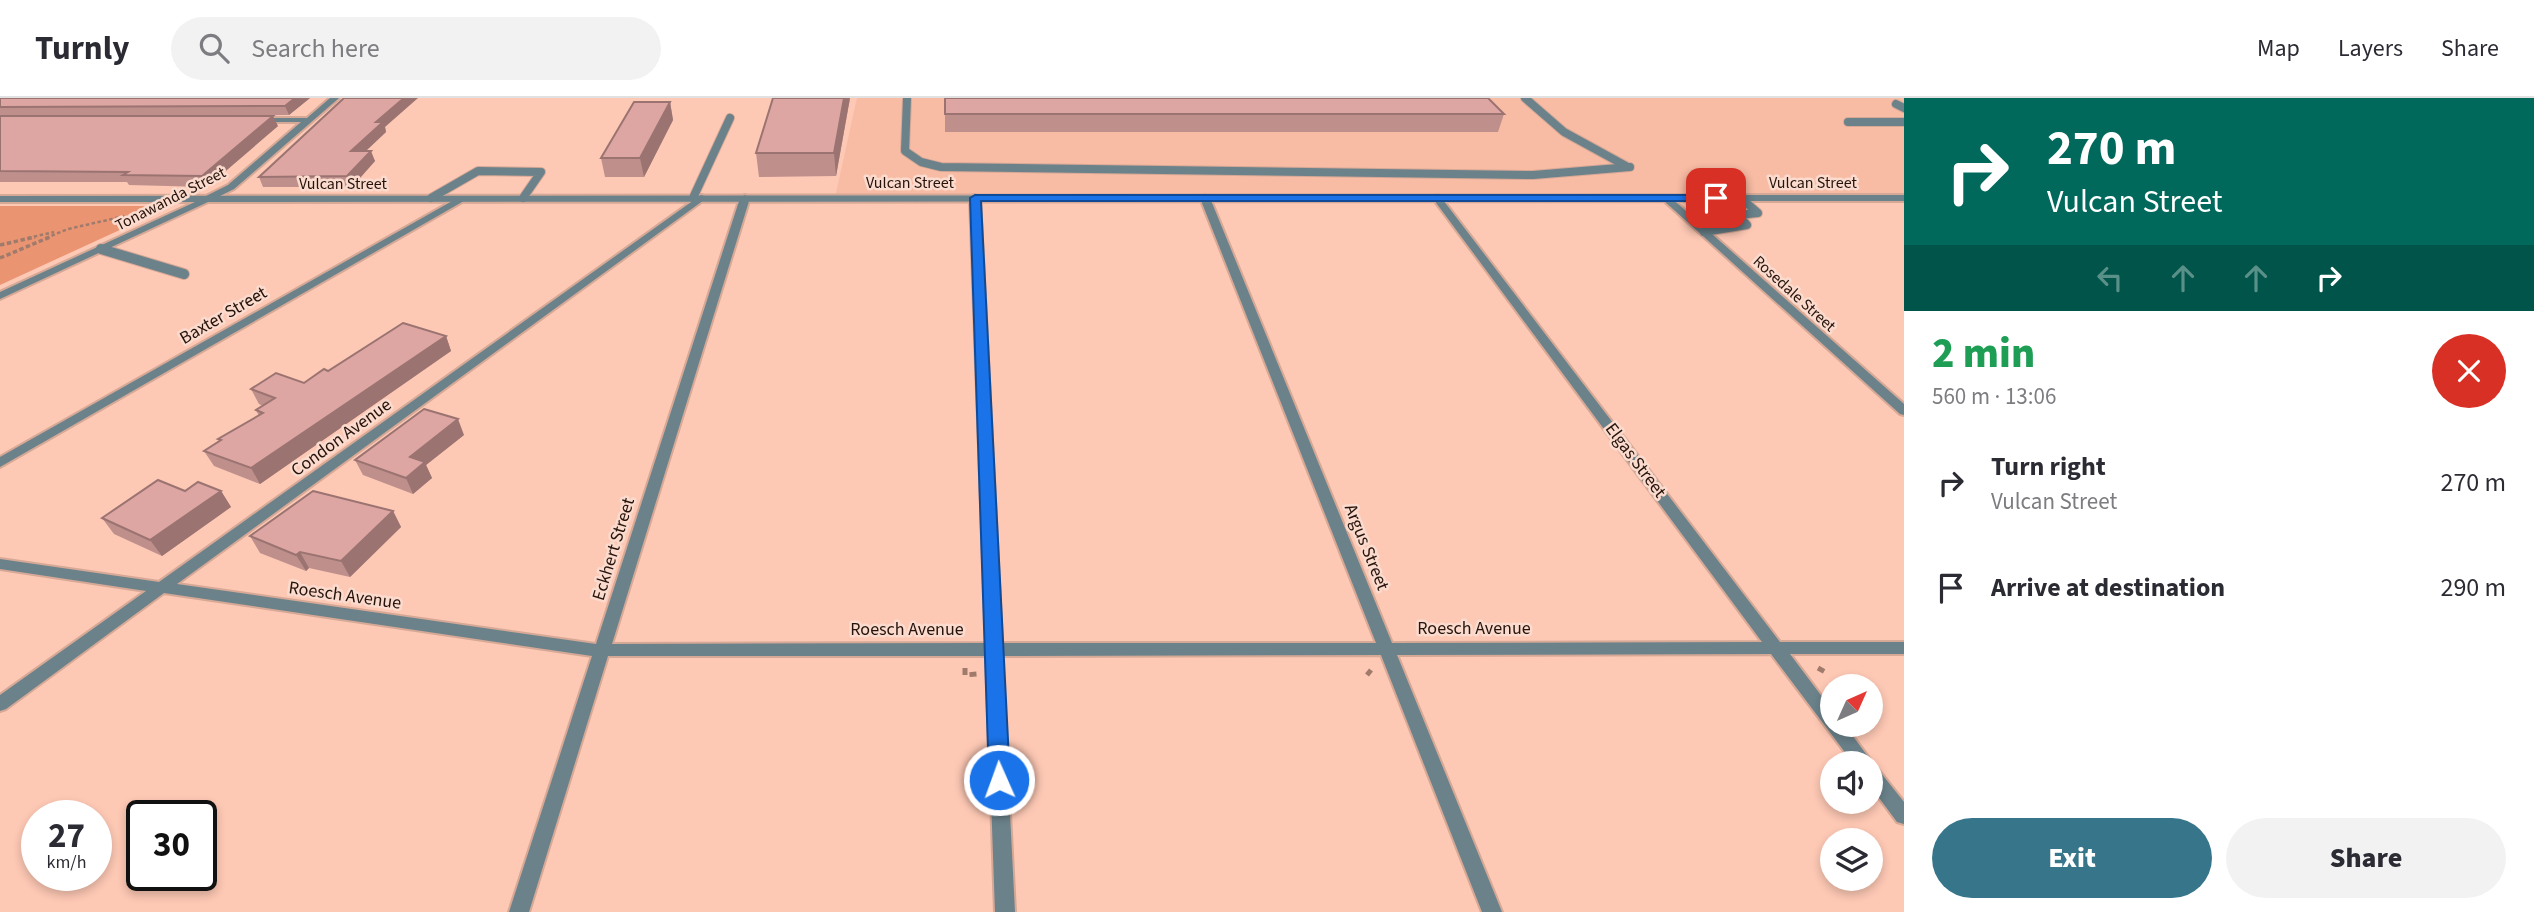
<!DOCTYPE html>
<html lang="en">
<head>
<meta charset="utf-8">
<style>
  :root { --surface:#fff; --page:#f2f2f3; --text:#2b2b33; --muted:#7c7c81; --line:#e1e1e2; --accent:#37768a }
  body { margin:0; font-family:"Source Sans 3",sans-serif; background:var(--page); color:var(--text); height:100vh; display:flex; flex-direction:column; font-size:26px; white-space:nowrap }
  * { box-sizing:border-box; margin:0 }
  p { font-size:23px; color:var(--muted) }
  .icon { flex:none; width:38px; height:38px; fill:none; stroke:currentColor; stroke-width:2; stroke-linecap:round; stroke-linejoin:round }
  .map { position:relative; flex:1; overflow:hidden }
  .sheet { display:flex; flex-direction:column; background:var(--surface); width:630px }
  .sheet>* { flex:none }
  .banner { background:#00695c; color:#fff; overflow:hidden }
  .needle { width:46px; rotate:45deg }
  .controls { position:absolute; left:1820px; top:576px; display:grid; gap:14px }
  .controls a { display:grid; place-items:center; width:63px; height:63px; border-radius:50%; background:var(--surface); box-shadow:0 4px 10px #0003; font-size:35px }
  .speed { position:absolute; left:21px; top:702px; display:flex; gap:14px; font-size:35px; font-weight:700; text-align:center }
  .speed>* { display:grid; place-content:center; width:91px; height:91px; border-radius:50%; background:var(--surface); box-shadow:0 4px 10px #0003; line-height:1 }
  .speed small { font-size:18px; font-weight:400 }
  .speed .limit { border:4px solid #111; border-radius:10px; background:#fff; color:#111 }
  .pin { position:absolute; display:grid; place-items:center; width:60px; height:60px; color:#fff; margin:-30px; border-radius:14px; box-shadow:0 4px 10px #0006 }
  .me { position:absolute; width:77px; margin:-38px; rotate:358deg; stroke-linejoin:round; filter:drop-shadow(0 0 5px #0008) }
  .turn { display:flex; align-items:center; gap:24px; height:147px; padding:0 28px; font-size:32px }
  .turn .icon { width:91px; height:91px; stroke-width:2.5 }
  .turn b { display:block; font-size:49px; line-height:60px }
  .lanes { display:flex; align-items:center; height:66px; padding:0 28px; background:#0003; justify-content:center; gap:35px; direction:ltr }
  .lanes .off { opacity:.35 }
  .round { display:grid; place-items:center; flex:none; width:74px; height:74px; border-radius:37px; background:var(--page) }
  .head { display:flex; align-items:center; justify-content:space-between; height:119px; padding:0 28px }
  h1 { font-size:42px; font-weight:800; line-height:52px; color:#1e9e55 }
  .primary-button { display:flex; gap:14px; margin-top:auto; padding:14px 28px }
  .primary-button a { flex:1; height:80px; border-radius:42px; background:var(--accent); color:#fff; font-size:28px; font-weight:800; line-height:80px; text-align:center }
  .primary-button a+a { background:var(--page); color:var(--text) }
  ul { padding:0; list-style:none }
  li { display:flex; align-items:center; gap:21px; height:105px; padding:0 28px }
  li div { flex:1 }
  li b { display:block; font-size:26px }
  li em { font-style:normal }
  header { display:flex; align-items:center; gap:42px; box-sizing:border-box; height:98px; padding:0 35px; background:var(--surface); border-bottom:2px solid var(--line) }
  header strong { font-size:33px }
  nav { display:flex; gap:38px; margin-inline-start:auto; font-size:24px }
  .search { width:490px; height:63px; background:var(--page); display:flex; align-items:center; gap:18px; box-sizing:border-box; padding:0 24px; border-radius:38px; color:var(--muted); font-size:26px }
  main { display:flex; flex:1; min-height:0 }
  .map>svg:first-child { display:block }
  .built { fill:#f8bba4 }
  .green { fill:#ea9472 }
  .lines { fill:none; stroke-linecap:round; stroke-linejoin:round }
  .service-far1-casing { stroke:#d6a896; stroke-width:10 }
  .service-casing { stroke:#d6a896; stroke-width:12 }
  .minor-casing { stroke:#d6a896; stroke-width:4 }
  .tertiary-casing { stroke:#d6a896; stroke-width:4 }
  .path-far2 { stroke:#a07b6c; stroke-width:2.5; stroke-dasharray:3.5 2.5; stroke-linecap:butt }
  .path-far1 { stroke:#a07b6c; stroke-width:3.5; stroke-dasharray:4.5 2.5; stroke-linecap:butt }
  .path { stroke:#a07b6c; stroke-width:5; stroke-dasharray:7 4.5; stroke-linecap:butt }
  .service-far1 { stroke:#6b828b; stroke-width:8 }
  .service { stroke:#6b828b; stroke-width:10 }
  .minor { fill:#6b828b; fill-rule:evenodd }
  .tertiary { fill:#6b828b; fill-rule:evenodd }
  .wall { fill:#bf8f8c }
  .shaded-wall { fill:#9b7472 }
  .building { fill:#dea6a3; stroke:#9b7472; stroke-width:2 }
  .route { fill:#1a73e8; stroke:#114b97; stroke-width:2 }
  .labels { text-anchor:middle; stroke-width:5; stroke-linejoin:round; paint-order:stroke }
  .far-street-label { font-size:16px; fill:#26140c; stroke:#fbdbce }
  .street-label { font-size:18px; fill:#26140c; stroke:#fbdbce }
</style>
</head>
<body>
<header>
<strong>Turnly</strong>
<div class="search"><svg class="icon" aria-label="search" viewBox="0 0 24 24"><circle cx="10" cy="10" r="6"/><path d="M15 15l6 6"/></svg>Search here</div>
<nav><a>Map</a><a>Layers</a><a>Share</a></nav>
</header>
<main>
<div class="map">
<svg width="1904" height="814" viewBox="0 0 1904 814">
  <rect width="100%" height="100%" fill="#fdc8b4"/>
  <polygon class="built" points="857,0 1904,0 1904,99 835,100"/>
  <polygon class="green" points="0,108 148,108 155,112 148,119 0,187"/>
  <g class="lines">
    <g class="service-far1-casing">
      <g id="service-far1">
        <polyline points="907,0 905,53 921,64 941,69 1533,77 1630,69"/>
        <polyline points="1525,0 1564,34 1626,68"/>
        <polyline points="1896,6 1904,10"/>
        <polyline points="1848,24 1904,24"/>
        <polyline points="431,100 478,73 541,74 523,100"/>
        <polyline points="693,100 730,20"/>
        <polyline points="1704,134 1747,127 1738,117 1758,115 1741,100"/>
      </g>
    </g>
    <g class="service-casing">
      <polyline id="service" points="101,151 184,176"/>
    </g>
    <g class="minor-casing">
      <g id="minor">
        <polygon points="330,0 339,0 234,91 212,102 206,102 206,98 228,87 301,24 254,24 254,20 307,20"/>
        <polygon points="701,97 704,98 704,102 177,486 596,546 740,100 745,97 750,100 612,546 986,545 970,100 975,97 980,100 1002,545 1376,545 1200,100 1205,97 1210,100 1392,545 1762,544 1434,102 1432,100 1437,97 1440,98 1780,544 1904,544 1904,556 1790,556 1832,612 1832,626 1844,626 1869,660 1872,665 1871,667 1877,670 1904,704 1904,726 1897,724 1871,689 1871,665 1853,665 1771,556 1397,557 1502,814 1482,814 1381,557 1002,558 1015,814 995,814 986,558 608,558 529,814 509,814 592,558 164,495 6,611 0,613 0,597 146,493 0,471 0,461 159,484"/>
        <polygon points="461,98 469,100 0,369 0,359"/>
        <polygon points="1663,98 1669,98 1904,306 1904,317 1900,316 1663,102"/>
      </g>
    </g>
    <g class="tertiary-casing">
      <polygon id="tertiary" points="1904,97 1904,103 208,104 0,201 0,194 195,104 0,104 0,98"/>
    </g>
    <g class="path-far2">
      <polyline points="28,140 54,134"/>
      <polyline points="46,140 68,131 125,118"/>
    </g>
    <g class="path-far1">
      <polyline points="0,147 35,139"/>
      <polyline points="0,160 50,139"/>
    </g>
    <g class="path">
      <polyline points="965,570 965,577 977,576"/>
      <polyline points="1818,570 1827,575"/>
      <polyline points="1367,577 1371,572"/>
    </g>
    <use href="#service-far1" class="service-far1"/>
    <use href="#service" class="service"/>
    <use href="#minor" class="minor"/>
    <use href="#tertiary" class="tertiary"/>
  </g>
  <g class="wall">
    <polygon points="0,0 310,0 289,17 150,18 278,28 207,89 129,87 127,84 0,84"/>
    <polygon points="850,0 836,78 759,79 756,55"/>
    <polygon points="945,0 1504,16 1498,34 945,34"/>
    <polygon points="670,4 673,22 644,79 605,79 601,60"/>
    <polygon points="385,29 386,34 366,53 375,63 352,89 263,89 259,79"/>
    <polygon points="446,238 451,253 260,386 214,368 204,353 219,343 218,341 259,318 256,312 263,308 259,306 251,291 304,285 328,273"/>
    <polygon points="464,337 426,367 432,380 413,396 363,377 355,362"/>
    <polygon points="185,393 221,393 231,409 162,458 114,436 102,420"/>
    <polygon points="393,413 401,429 350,479 309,470 306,473 260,455 250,438"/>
  </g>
  <g class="shaded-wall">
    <polygon points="295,0 310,0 289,17 285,8"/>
    <polygon points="404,0 418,0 385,29 386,34 355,63 351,53 376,24"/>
    <polygon points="844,0 850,0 836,78 834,55"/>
    <polygon points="670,4 673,22 644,79 640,60"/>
    <polygon points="273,18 278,28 207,89 202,78"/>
    <polygon points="371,53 375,63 352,89 347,78"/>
    <polygon points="446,238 451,253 260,386 251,370"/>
    <polygon points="458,321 464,337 426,367 432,380 413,396 406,380 410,359"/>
    <polygon points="221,393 231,409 162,458 150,442"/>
    <polygon points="393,413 401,429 350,479 341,463"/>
    <polygon points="300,454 309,470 306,473 296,457"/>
  </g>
  <g class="building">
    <polygon points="0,0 295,0 285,8 0,9"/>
    <polygon points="344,0 404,0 376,24 383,24 351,53 371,53 347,78 259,79"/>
    <polygon points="773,0 844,0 834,55 756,55"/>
    <polygon points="945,0 1488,0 1504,16 945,16"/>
    <polygon points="634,4 670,4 640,60 601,60"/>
    <polygon points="0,18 273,18 202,78 123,77 128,74 0,73"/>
    <polygon points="403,225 446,238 251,370 204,353 221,342 218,341 263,315 256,312 275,300 251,291 276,275 304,285 324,271 328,273"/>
    <polygon points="424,311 458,321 410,359 425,364 406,380 355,362"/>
    <polygon points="158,382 185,393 198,384 221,393 150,442 102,420"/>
    <polygon points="313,393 393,413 341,463 300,454 296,457 250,438"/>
  </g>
  <polygon class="route" points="975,97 1716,97 1722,100 1716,103 981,103 1010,682 1007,688 999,691 992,688 989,682 970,100"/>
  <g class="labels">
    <g class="far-street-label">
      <text x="910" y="90">Vulcan Street</text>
      <text x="1813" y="90">Vulcan Street</text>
      <text x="343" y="91">Vulcan Street</text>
      <text transform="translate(170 100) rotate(-27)" y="6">Tonawanda Street</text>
      <text transform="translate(1795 195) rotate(42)" y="6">Rosedale Street</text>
    </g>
    <g class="street-label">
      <text transform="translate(223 217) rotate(-30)" y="6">Baxter Street</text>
      <text transform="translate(341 339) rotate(-36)" y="6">Condon Avenue</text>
      <text transform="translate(1636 362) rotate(53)" y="6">Elgas Street</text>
      <text transform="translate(1367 449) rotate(68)" y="6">Argus Street</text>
      <text transform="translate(613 451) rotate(-73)" y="6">Eckhert Street</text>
      <text transform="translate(345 497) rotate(8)" y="6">Roesch Avenue</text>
      <text x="1474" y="536">Roesch Avenue</text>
      <text x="907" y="537">Roesch Avenue</text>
    </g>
  </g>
</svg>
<div class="controls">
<a><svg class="needle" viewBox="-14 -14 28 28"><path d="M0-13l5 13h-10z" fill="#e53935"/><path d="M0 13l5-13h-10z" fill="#7c7c81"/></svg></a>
<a><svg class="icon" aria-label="sound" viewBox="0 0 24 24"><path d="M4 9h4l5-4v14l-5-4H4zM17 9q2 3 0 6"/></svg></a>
<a><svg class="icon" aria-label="layers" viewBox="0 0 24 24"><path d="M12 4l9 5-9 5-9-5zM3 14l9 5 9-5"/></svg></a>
</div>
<div class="speed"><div>27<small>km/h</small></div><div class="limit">30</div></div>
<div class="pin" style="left:1716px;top:100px;background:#d93025"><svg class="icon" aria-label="arrive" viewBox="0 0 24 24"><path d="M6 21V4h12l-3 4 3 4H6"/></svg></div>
<svg class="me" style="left:999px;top:682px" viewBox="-20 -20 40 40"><circle r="17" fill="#1a73e8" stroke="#fff" stroke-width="3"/><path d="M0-11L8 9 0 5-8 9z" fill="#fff"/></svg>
</div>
<section class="sheet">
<div class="banner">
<div class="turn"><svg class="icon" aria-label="right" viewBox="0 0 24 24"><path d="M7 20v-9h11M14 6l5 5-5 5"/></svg><div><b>270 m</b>Vulcan Street</div></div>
<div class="lanes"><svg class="icon off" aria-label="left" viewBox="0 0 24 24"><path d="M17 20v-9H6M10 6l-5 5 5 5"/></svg><svg class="icon off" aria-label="ahead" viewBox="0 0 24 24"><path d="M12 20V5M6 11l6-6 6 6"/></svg><svg class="icon off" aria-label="ahead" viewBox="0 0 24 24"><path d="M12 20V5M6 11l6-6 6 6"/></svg><svg class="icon" aria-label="right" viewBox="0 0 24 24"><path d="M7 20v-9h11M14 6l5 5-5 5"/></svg></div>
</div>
<div class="head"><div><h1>2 min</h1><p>560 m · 13:06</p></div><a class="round" style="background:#d93025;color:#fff"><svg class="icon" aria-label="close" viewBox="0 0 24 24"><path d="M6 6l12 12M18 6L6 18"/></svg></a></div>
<ul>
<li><svg class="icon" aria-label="right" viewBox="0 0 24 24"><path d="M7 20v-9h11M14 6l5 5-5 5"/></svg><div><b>Turn right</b><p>Vulcan Street</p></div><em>270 m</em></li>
<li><svg class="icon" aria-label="arrive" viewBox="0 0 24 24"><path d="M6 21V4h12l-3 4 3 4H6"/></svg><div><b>Arrive at destination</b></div><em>290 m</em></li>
</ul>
<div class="primary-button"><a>Exit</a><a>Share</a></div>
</section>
</main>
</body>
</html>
